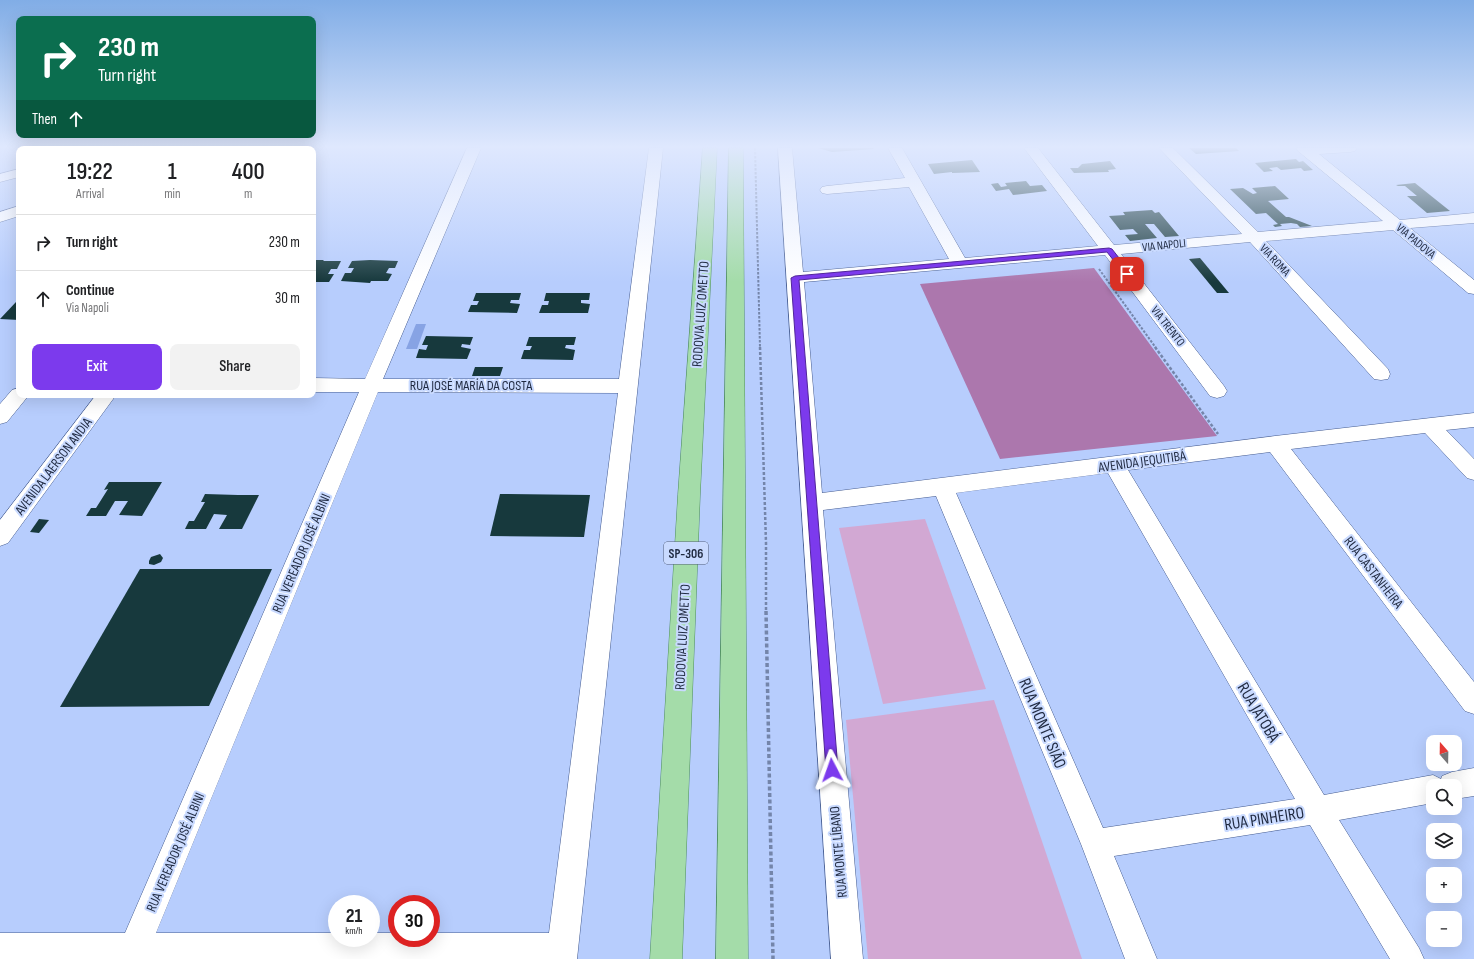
<!DOCTYPE html>
<html lang="en">
<head>
<meta charset="utf-8">
<style>
  :root { --surface:#fff; --page:#f2f2f2; --text:#202124; --muted:#757577; --line:#e0e0e0; --accent:#7c3aed }
  body { margin:0; font-family:"Sofia Sans Condensed",sans-serif; background:var(--page); color:var(--text); height:100vh; display:flex; flex-direction:column; font-size:15px; white-space:nowrap }
  * { box-sizing:border-box; margin:0 }
  p { font-size:13px; color:var(--muted) }
  .icon { flex:none; width:22px; height:22px; fill:none; stroke:currentColor; stroke-width:2; stroke-linecap:round; stroke-linejoin:round }
  .map { position:relative; flex:1; overflow:hidden }
  .drawer { position:absolute; left:16px; top:146px; width:300px; height:252px; display:flex; flex-direction:column; background:var(--surface); border-radius:8px; box-shadow:0 4px 16px #0002 }
  .drawer>* { flex:none }
  .top-card { position:absolute; left:16px; top:16px; width:300px; height:122px; border-radius:8px; box-shadow:0 4px 16px #0002; background:#0b6e4f; color:#fff; overflow:hidden }
  .needle { width:26px; rotate:340deg }
  .controls { position:absolute; left:1426px; top:735px; display:grid; gap:8px }
  .controls a { display:grid; place-items:center; width:36px; height:36px; border-radius:8px; background:var(--surface); box-shadow:0 4px 16px #0002; font-size:20px }
  .speed { position:absolute; left:328px; top:895px; display:flex; gap:8px; font-size:20px; font-weight:700; text-align:center }
  .speed>* { display:grid; place-content:center; width:52px; height:52px; border-radius:50%; background:var(--surface); box-shadow:0 4px 16px #0002; line-height:1 }
  .speed small { font-size:10px; font-weight:400 }
  .speed .limit { border:6px solid #d22; background:#fff; color:#111 }
  .pin { position:absolute; display:grid; place-items:center; width:34px; height:34px; color:#fff; margin:-17px; border-radius:8px; box-shadow:0 2px 6px #0006 }
  .me { position:absolute; width:44px; margin:-22px; rotate:356deg; stroke-linejoin:round; filter:drop-shadow(0 0 3px #0008) }
  .turn { display:flex; align-items:center; gap:14px; height:84px; padding:0 16px; font-size:18px }
  .turn .icon { width:52px; height:52px; stroke-width:2.5 }
  .turn b { display:block; font-size:28px; line-height:34px }
  .then { display:flex; align-items:center; height:38px; padding:0 16px; background:#0003; gap:8px; font-size:15px }
  .eta { display:flex; justify-content:space-evenly; align-items:center; height:68px; text-align:center }
  .eta b { font-size:24px; font-weight:600; line-height:28px }
  .button { display:flex; gap:8px; margin-top:auto; padding:8px 16px }
  .button a { flex:1; height:46px; border-radius:8px; background:var(--accent); color:#fff; font-size:16px; font-weight:600; line-height:46px; text-align:center }
  .button a+a { background:var(--page); color:var(--text) }
  ul { padding:0; list-style:none }
  li { display:flex; align-items:center; gap:12px; height:56px; padding:0 16px; border-top:1px solid var(--line) }
  li div { flex:1 }
  li b { display:block; font-size:15px }
  li em { font-style:normal }
  .map>svg:first-child { display:block }
  .green { fill:#d2a8d3 }
  .forest { fill:#ac77ad }
  .water { fill:#87a3e4 }
  .building { fill:#17393d }
  .lines { fill:none; stroke-linecap:round; stroke-linejoin:round }
  .minor-casing { stroke:#455c90; stroke-width:1 }
  .primary-casing { stroke:#4e8e5f; stroke-width:1 }
  .path-far2 { stroke:#7485aa; stroke-width:2; stroke-dasharray:2.5 1.5; stroke-linecap:butt }
  .path-far1 { stroke:#7485aa; stroke-width:2.5; stroke-dasharray:3 2; stroke-linecap:butt }
  .path { stroke:#7485aa; stroke-width:3.5; stroke-dasharray:4 2.5; stroke-linecap:butt }
  .minor { fill:#fff; fill-rule:evenodd }
  .primary { fill:#a4dca9; fill-rule:evenodd }
  .route { fill:#7c3aed; stroke:#51269a }
  .labels { text-anchor:middle; stroke-width:4; stroke-linejoin:round; paint-order:stroke }
  .far-street-label { font-size:12px; fill:#1f2940; stroke:#c9daff }
  .shield { fill:#c9daff; stroke:#525e79; stroke-width:1 }
  .shield-label { font-size:13px; font-weight:bold; fill:#1f2940 }
  .street-label { font-size:14px; fill:#1f2940; stroke:#c9daff }
  .near-street-label { font-size:17px; fill:#1f2940; stroke:#c9daff }
</style>
</head>
<body>
<div class="map">
<svg width="1474" height="959" viewBox="0 0 1474 959">
  <rect width="100%" height="100%" fill="#b7cdfd"/>
  <g class="green">
    <polygon points="925,519 986,689 883,704 839,528"/>
    <polygon points="994,700 1082,959 868,959 846,720"/>
  </g>
  <polygon class="forest" points="1094,268 1217,436 1000,459 920,284"/>
  <polygon class="water" points="416,324 426,324 417,349 406,349"/>
  <g class="building">
    <polygon points="818,148 873,148 874,149 832,152"/>
    <polygon points="1189,148 1236,148 1239,151 1196,154"/>
    <polygon points="1296,159 1299,162 1303,161 1313,170 1304,171 1301,168 1281,170 1277,167 1269,168 1273,171 1264,172 1255,163"/>
    <polygon points="972,160 980,172 952,173 952,172 934,174 928,164"/>
    <polygon points="1110,161 1116,169 1108,170 1109,172 1074,173 1070,168 1078,168 1082,164"/>
    <polygon points="1026,181 1030,186 1042,185 1047,191 1013,195 1009,189 996,191 991,184 998,183 1001,187 1007,186 1005,183"/>
    <polygon points="1415,183 1450,211 1427,213 1407,196 1417,196 1405,186 1398,186 1396,185"/>
    <polygon points="1275,186 1289,199 1268,201 1286,217 1289,217 1312,226 1300,227 1297,224 1291,223 1280,224 1282,226 1275,227 1273,225 1278,224 1266,213 1256,214 1230,189 1243,188 1253,194 1257,193 1252,188"/>
    <polygon points="1152,210 1155,213 1159,212 1179,236 1165,237 1154,224 1145,224 1157,238 1130,241 1125,235 1138,234 1133,229 1120,230 1109,216 1125,215 1123,212"/>
    <polygon points="1200,258 1229,293 1217,293 1189,259"/>
    <polygon points="313,260 324,260 323,261 341,261 337,269 331,269 328,274 334,274 329,282 313,282"/>
    <polygon points="370,260 398,261 395,268 389,268 386,273 392,274 388,281 371,281 370,283 341,281 345,273 351,273 354,268 348,268 352,261"/>
    <polygon points="476,293 521,293 519,300 511,300 510,303 520,304 517,313 468,312 471,305 477,305 479,301 473,301"/>
    <polygon points="546,293 590,293 589,300 581,300 581,303 590,304 588,313 539,313 542,305 548,305 549,301 544,301"/>
    <polygon points="16,302 19,302 19,320 0,319"/>
    <polygon points="426,336 473,337 470,345 462,344 461,347 471,349 467,359 416,358 419,349 426,350 428,345 422,345"/>
    <polygon points="529,337 576,337 574,345 566,345 565,348 575,350 573,360 521,359 524,350 530,350 532,346 526,346"/>
    <polygon points="475,367 503,367 500,376 472,376"/>
    <polygon points="109,482 162,482 142,516 119,515 128,501 115,501 106,516 86,516 91,508 96,508 108,489 104,490"/>
    <polygon points="205,494 238,495 259,495 242,529 219,529 227,515 214,514 206,529 185,529 189,521 194,521 205,502 201,502"/>
    <polygon points="500,494 590,495 584,537 490,536"/>
    <polygon points="39,519 49,520 39,533 30,532"/>
    <polygon points="160,554 163,558 161,562 154,565 149,564 149,561 151,557"/>
    <polygon points="140,569 272,569 209,706 60,707"/>
  </g>
  <g class="lines">
    <g class="minor-casing">
      <g id="minor">
        <path d="M467,148H481L383,379H619L649,148H663L577,959H0V933H125L359,392H313V378L365,379ZM378,392L618,393L549,933H431V938H397V933H371V938H337V933H156Z"/>
        <path d="M778,148H792L803,272L949,259L909,187L827,194L822,193L820,190L822,187L827,186L905,178L888,148H902L965,258L1098,246L1024,148H1038L1114,245L1242,234L1159,148H1173L1258,232L1383,221L1298,151L1296,148H1357L1355,151L1350,152L1319,154L1400,220L1474,213V223L1410,228L1474,280V294L1468,293L1393,230L1266,241L1388,369L1390,374L1388,379L1381,380L1374,379L1250,242L1121,254L1224,386L1227,391L1224,396L1217,398L1210,396L1105,255L804,282L822,493L1275,436L1474,413V427L1446,430L1474,459V480L1467,478L1425,433L1291,449L1474,682V714L1465,711L1270,452L1128,470L1324,795L1433,775L1441,779L1442,776L1452,772L1474,768V796L1455,799V786H1433V803L1339,820L1419,948L1424,959H1390L1310,825L1114,856L1157,959H1125L1081,844L936,496L823,510L863,959H831ZM1108,473L1295,799L1103,828L956,493Z"/>
        <polygon points="19,169 19,177 0,182 0,174"/>
        <polygon points="19,206 19,216 0,222 0,212"/>
        <polygon points="19,388 19,395 29,395 7,422 0,424 0,404 12,390"/>
        <polygon points="96,395 116,395 8,543 0,546 0,520"/>
      </g>
    </g>
    <g class="primary-casing">
      <g id="primary">
        <polygon points="703,148 717,148 700,495 682,959 650,959 678,495"/>
        <polygon points="729,148 743,148 748,959 716,959"/>
      </g>
    </g>
    <g class="path-far2">
      <polyline points="755,148 760,348"/>
      <polyline points="1099,269 1156,348"/>
    </g>
    <g class="path-far1">
      <polyline points="760,347 766,543 766,612"/>
      <polyline points="1155,347 1218,434"/>
    </g>
    <polyline class="path" points="766,611 773,959"/>
    <use href="#minor" class="minor"/>
    <use href="#primary" class="primary"/>
  </g>
  <linearGradient id="sky" x2="0" y2="1"><stop stop-color="#81ade6"/><stop offset="0.52" stop-color="#dfe8fe"/><stop offset="1" stop-color="#dfe8fe" stop-opacity="0"/></linearGradient>
  <rect width="1474" height="282" fill="url(#sky)"/>
  <polygon class="route" points="1109,248 1112,249 1130,272 1130,275 1125,275 1107,252 799,280 838,770 836,774 832,776 828,774 826,770 791,278 795,276"/>
  <g class="labels">
    <g class="far-street-label">
      <text transform="translate(1416 241) rotate(40)" y="4">VIA PADOVA</text>
      <text transform="translate(1164 245) rotate(-6)" y="4">VIA NAPOLI</text>
      <text transform="translate(1275 260) rotate(47)" y="4">VIA ROMA</text>
      <text transform="translate(1168 326) rotate(52)" y="4">VIA TRENTO</text>
    </g>
    <rect class="shield" x="664" y="542" width="44" height="22" rx="3"/>
    <g class="shield-label">
      <text x="686" y="558">SP-306</text>
    </g>
    <g class="street-label">
      <text transform="translate(700 314) rotate(-86)" y="5">RODOVIA LUIZ OMETTO</text>
      <text x="471" y="390">RUA JOSÉ MARÍA DA COSTA</text>
      <text transform="translate(1142 461) rotate(-8)" y="5">AVENIDA JEQUITIBÁ</text>
      <text transform="translate(53 466) rotate(-53)" y="5">AVENIDA LAERSON ANDIA</text>
      <text transform="translate(301 553) rotate(-67)" y="5">RUA VEREADOR JOSÉ ALBINI</text>
      <text transform="translate(1374 572) rotate(52)" y="5">RUA CASTANHEIRA</text>
      <text transform="translate(682 637) rotate(-87)" y="5">RODOVIA LUIZ OMETTO</text>
      <text transform="translate(175 852) rotate(-67)" y="5">RUA VEREADOR JOSÉ ALBINI</text>
      <text transform="translate(838 852) rotate(-95)" y="5">RUA MONTE LÍBANO</text>
    </g>
    <g class="near-street-label">
      <text transform="translate(1259 712) rotate(59)" y="6">RUA JATOBÁ</text>
      <text transform="translate(1043 723) rotate(67)" y="6">RUA MONTE SIÃO</text>
      <text transform="translate(1264 818) rotate(-9)" y="6">RUA PINHEIRO</text>
    </g>
  </g>
</svg>
<div class="controls">
<a><svg class="needle" viewBox="-14 -14 28 28"><path d="M0-13l5 13h-10z" fill="#e53935"/><path d="M0 13l5-13h-10z" fill="#757577"/></svg></a>
<a><svg class="icon" aria-label="search" viewBox="0 0 24 24"><circle cx="10" cy="10" r="6"/><path d="M15 15l6 6"/></svg></a>
<a><svg class="icon" aria-label="layers" viewBox="0 0 24 24"><path d="M12 4l9 5-9 5-9-5zM3 14l9 5 9-5"/></svg></a>
<a>+</a>
<a>−</a>
</div>
<div class="speed"><div>21<small>km/h</small></div><div class="limit">30</div></div>
<div class="pin" style="left:1127px;top:274px;background:#d93025"><svg class="icon" aria-label="arrive" viewBox="0 0 24 24"><path d="M6 21V4h12l-3 4 3 4H6"/></svg></div>
<svg class="me" style="left:832px;top:770px" viewBox="-20 -20 40 40"><path d="M0-17L14 15 0 8-14 15z" fill="#7c3aed" stroke="#fff" stroke-width="4"/></svg>
<div class="top-card">
<div class="turn"><svg class="icon" aria-label="right" viewBox="0 0 24 24"><path d="M7 20v-9h11M14 6l5 5-5 5"/></svg><div><b>230 m</b>Turn right</div></div>
<div class="then">Then<svg class="icon" aria-label="ahead" viewBox="0 0 24 24"><path d="M12 20V5M6 11l6-6 6 6"/></svg></div>
</div>
<section class="drawer">
<div class="eta">
<div><b>19:22</b><p>Arrival</p></div>
<div><b>1</b><p>min</p></div>
<div><b>400</b><p>m</p></div>
</div>
<ul>
<li><svg class="icon" aria-label="right" viewBox="0 0 24 24"><path d="M7 20v-9h11M14 6l5 5-5 5"/></svg><div><b>Turn right</b></div><em>230 m</em></li>
<li><svg class="icon" aria-label="ahead" viewBox="0 0 24 24"><path d="M12 20V5M6 11l6-6 6 6"/></svg><div><b>Continue</b><p>Via Napoli</p></div><em>30 m</em></li>
</ul>
<div class="button"><a>Exit</a><a>Share</a></div>
</section>
</div>
</body>
</html>
